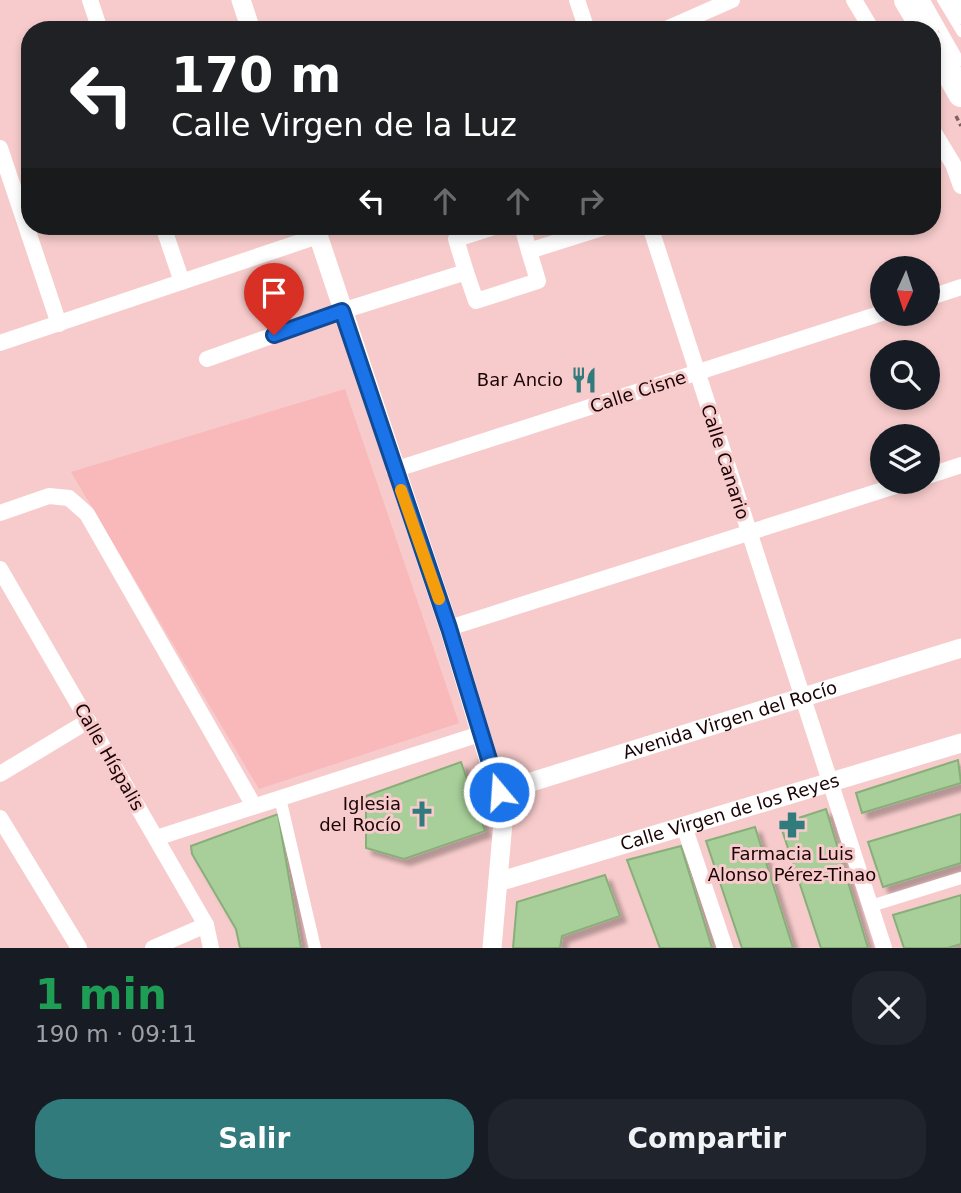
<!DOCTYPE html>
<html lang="es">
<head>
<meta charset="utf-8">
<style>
  :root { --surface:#171b24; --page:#20242c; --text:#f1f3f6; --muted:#9ea1a6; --accent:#327b7d }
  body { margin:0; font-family:"DejaVu Sans",sans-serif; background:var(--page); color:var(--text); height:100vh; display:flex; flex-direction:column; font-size:26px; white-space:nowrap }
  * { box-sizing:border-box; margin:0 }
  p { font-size:23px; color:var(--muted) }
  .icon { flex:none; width:38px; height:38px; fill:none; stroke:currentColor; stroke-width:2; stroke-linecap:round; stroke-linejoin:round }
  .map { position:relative; height:948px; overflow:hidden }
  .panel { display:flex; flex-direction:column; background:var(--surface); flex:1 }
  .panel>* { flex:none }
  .guide { position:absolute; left:21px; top:21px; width:920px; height:214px; border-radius:28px; box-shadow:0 4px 10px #0003; background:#202124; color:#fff; overflow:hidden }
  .needle { width:46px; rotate:183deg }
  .fabs { position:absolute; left:870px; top:256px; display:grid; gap:14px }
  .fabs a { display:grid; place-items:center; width:70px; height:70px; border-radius:50%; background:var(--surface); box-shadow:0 4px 10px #0003; font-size:35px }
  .pin { position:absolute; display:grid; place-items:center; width:60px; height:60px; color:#fff; margin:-72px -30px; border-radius:50% 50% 50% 0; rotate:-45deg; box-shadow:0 0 7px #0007 }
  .pin .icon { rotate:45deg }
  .me { position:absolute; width:77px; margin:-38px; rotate:342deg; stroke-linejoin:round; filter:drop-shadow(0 0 5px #0008) }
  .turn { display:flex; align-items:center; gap:24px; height:147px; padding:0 35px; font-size:32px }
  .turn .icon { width:91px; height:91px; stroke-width:2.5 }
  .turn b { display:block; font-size:49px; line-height:60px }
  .lanes { display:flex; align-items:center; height:66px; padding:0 35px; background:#0003; justify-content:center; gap:35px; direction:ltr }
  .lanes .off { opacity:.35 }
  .round { display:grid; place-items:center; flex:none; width:74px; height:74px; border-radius:28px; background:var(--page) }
  .overview { display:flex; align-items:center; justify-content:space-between; height:119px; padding:0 35px }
  h1 { font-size:42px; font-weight:800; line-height:52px; color:#1e9e55 }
  .button { display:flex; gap:14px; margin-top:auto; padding:14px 35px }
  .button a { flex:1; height:80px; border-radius:28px; background:var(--accent); color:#fff; font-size:28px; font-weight:800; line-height:80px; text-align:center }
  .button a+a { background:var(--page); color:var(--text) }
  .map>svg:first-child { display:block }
  .built { fill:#f9b8b9 }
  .building { fill:#a8cf99; stroke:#88ae7a; stroke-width:2; filter:url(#shadow) }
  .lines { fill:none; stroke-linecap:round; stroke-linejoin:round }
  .path { stroke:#826162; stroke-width:3.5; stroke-dasharray:5 3.5; stroke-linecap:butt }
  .service { stroke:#fff; stroke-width:8 }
  .pedestrian { stroke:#fff; stroke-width:12 }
  .minor { stroke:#fff; stroke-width:16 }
  .tertiary { stroke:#fff; stroke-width:19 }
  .primary { stroke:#fff; stroke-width:26 }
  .route-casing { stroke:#114b97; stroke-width:18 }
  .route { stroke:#1a73e8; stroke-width:12 }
  .slow { stroke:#f59e0b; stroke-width:12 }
  .labels { text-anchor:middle; stroke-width:6; stroke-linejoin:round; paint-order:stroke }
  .poi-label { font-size:18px; fill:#1a0405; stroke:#f7cbcb; text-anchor:end }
  .street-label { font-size:18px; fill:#1a0405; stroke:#f7cbcb }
</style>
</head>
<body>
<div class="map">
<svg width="961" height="948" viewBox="0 0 961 948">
  <defs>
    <filter id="shadow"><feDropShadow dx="6" dy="6" stdDeviation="2" flood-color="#0004"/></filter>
  </defs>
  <rect width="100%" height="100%" fill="#f7cbcb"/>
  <polygon class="built" points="345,389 459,723 259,789 71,472"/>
  <g class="building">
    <polygon points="958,760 961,783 862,813 856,793"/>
    <polygon points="461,762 485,831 404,859 366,848 366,796"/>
    <polygon points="826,809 868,948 821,948 780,824"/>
    <polygon points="278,814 301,948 240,948 236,929 192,854 191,846"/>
    <polygon points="961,814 961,863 883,887 868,842"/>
    <polygon points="755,827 793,948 742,948 706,841"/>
    <polygon points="681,846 712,948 660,948 627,860"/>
    <polygon points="605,875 620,916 562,936 560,948 513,948 517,902"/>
    <polygon points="961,895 961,944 948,948 904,948 893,915"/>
  </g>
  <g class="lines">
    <polyline class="path" points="956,116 961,126"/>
    <g class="service">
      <polyline points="926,0 961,62"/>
      <polyline points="941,0 961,33"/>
    </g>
    <g class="pedestrian">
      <polyline points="280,798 315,948"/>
      <polyline points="871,906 961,878"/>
    </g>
    <g class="minor">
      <polyline points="90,0 100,30"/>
      <polyline points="577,0 587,30"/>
      <polyline points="854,0 872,30"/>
      <polyline points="664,30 732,0"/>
      <polyline points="933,131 953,164 961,186"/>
      <polyline points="0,148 59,324"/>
      <polyline points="163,226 182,282"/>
      <polyline points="522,226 529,251 608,226"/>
      <polyline points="650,226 884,948"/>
      <polyline points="466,272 456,239 497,226"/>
      <polyline points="928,298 961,287"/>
      <polyline points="0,343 318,236"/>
      <polyline points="207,359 342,311 466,272 476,301 538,281 529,251"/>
      <polyline points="394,470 882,313"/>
      <polyline points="928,476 961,465"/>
      <polyline points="0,513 49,496 69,498 87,514 254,806"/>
      <polyline points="0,569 206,925 211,948"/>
      <polyline points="449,628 911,481"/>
      <polyline points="0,774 88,721"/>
      <polyline points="0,818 79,948"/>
      <polyline points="684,826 725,948"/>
      <polyline points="156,838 480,734"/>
      <polyline points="153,948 206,925"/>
    </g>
    <g class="tertiary">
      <polyline points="241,0 251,30"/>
      <polyline points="315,226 449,628 504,811 492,948"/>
      <path id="s1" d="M499,792L961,648"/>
      <path id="s2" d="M498,882L961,743"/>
    </g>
    <g class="primary">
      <polyline points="907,0 925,30"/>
      <polyline points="955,0 961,11"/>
      <polyline points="933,44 961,94"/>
    </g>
  </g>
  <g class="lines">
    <g class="route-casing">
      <polyline id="route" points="274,335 342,311 449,628 499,792"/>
    </g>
    <use href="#route" class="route"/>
    <polyline class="slow" points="401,490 439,599"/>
  </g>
  <defs>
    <g id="restaurant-bare" transform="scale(2.1)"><path d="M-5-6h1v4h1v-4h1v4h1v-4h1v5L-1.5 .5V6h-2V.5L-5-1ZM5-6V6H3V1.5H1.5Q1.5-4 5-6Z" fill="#327b7d" stroke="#f7cbcb" stroke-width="2.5" paint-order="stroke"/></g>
    <g id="church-bare" transform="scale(2.1)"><path d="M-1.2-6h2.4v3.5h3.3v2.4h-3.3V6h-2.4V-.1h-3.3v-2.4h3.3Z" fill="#327b7d" stroke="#f7cbcb" stroke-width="2.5" paint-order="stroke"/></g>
    <g id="pharmacy-bare" transform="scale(2.1)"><path d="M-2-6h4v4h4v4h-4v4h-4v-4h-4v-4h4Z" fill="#327b7d" stroke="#f7cbcb" stroke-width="2.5" paint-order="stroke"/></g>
  </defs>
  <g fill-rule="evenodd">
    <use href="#restaurant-bare" x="584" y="380"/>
    <use href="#church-bare" x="422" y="814"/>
    <use href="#pharmacy-bare" x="792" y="825"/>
  </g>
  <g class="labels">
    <g class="poi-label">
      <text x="563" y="386">Bar Ancio</text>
      <text x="401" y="810">Iglesia<tspan x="401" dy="21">del Rocío</tspan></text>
      <text x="792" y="860" text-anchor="middle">Farmacia Luis<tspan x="792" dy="21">Alonso Pérez-Tinao</tspan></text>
    </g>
    <g class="street-label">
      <text transform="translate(638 392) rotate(-18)" y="6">Calle Cisne</text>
      <text transform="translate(725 462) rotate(72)" y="6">Calle Canario</text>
      <text dy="6" stroke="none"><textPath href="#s1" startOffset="242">Avenida Virgen del Rocío</textPath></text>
      <text transform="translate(109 757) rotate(60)" y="6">Calle Híspalis</text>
      <text dy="6" stroke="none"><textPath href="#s2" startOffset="242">Calle Virgen de los Reyes</textPath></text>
    </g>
  </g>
</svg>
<div class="fabs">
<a><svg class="needle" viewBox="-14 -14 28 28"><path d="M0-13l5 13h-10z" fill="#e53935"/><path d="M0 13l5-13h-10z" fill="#9ea1a6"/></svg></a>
<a><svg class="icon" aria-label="search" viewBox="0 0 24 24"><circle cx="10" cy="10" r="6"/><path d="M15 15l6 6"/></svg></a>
<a><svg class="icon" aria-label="layers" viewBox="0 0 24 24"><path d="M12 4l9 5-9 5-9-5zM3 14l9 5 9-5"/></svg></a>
</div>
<div class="pin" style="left:274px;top:335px;background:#d93025"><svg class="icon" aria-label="arrive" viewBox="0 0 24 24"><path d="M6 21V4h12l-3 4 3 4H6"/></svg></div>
<svg class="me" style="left:499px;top:792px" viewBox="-20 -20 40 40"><circle r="17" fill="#1a73e8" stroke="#fff" stroke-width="3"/><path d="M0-11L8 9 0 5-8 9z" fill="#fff"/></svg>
<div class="guide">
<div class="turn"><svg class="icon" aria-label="left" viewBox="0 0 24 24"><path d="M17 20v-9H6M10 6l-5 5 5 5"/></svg><div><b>170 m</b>Calle Virgen de la Luz</div></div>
<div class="lanes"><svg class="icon" aria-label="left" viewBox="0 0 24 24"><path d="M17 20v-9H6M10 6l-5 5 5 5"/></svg><svg class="icon off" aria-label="ahead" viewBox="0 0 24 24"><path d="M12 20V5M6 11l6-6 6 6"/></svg><svg class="icon off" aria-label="ahead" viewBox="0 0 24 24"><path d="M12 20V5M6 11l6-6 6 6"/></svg><svg class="icon off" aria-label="right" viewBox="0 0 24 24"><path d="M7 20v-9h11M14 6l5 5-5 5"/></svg></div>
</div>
</div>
<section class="panel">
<div class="overview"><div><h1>1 min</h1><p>190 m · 09:11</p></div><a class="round"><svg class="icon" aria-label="close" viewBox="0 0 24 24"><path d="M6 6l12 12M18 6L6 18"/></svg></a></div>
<div class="button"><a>Salir</a><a>Compartir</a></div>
</section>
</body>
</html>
